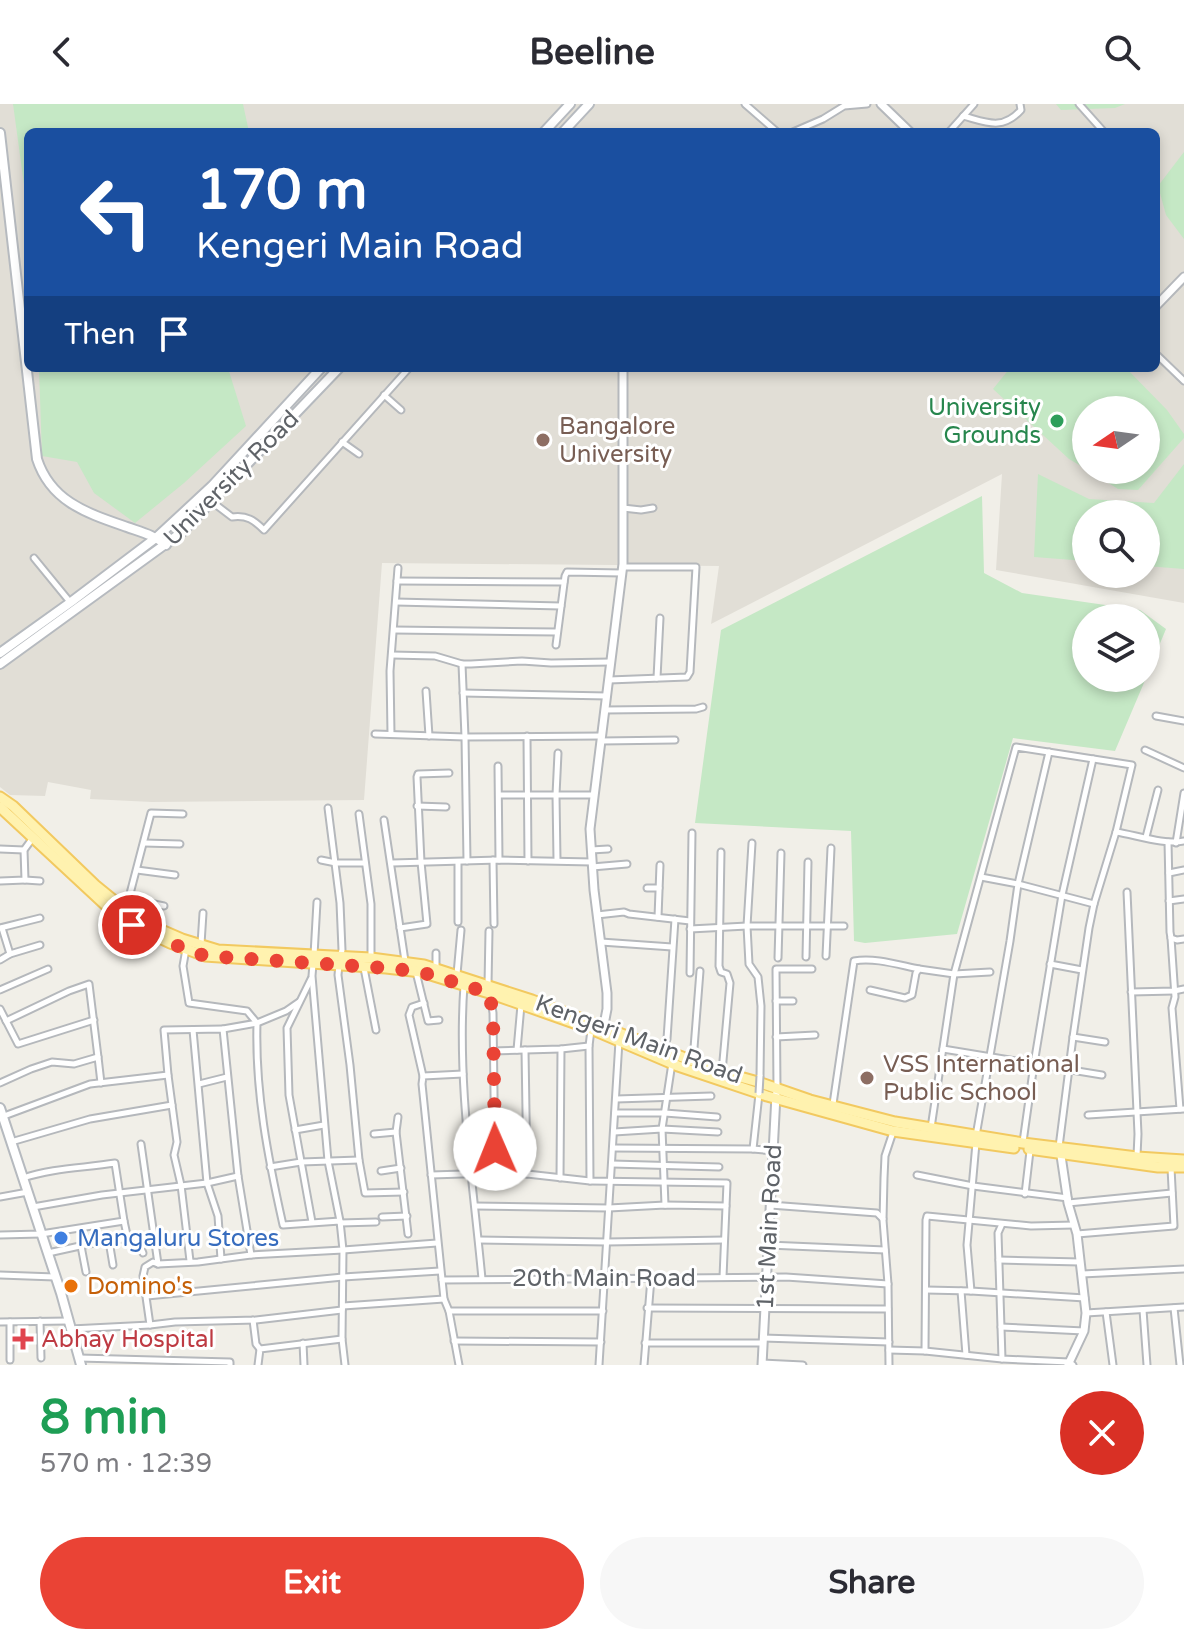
<!DOCTYPE html>
<html lang="en">
<head>
<meta charset="utf-8">
<style>
  :root { --surface:#fff; --page:#f7f7f7; --text:#2b2b33; --muted:#7c7c81; --accent:#ea4335 }
  body { margin:0; font-family:"Varela Round",sans-serif; background:var(--page); color:var(--text); height:100vh; display:flex; flex-direction:column; font-size:30px; white-space:nowrap }
  * { box-sizing:border-box; margin:0 }
  p { font-size:26px; color:var(--muted) }
  .icon { flex:none; width:44px; height:44px; fill:none; stroke:currentColor; stroke-width:2; stroke-linecap:round; stroke-linejoin:round }
  .map { position:relative; height:1261px; overflow:hidden }
  .sheet { display:flex; flex-direction:column; background:var(--surface); flex:1 }
  .sheet>* { flex:none }
  .hud { position:absolute; left:24px; top:24px; width:1136px; height:244px; border-radius:12px; box-shadow:0 4px 12px #0003; background:#1a4fa0; color:#fff; overflow:hidden }
  .needle { width:52px; rotate:257deg }
  .tools { position:absolute; left:1072px; top:292px; display:grid; gap:16px }
  .tools a { display:grid; place-items:center; width:88px; height:88px; border-radius:50%; background:var(--surface); box-shadow:0 4px 12px #0003; font-size:40px }
  .pin { position:absolute; display:grid; place-items:center; width:68px; height:68px; color:#fff; margin:-34px; border:4px solid #fff; border-radius:50%; box-shadow:0 2px 8px #0007 }
  .me { position:absolute; width:88px; margin:-44px; rotate:359deg; stroke-linejoin:round; filter:drop-shadow(0 0 6px #0008) }
  .turn { display:flex; align-items:center; gap:28px; height:168px; padding:0 40px; font-size:36px }
  .turn .icon { width:104px; height:104px; stroke-width:2.5 }
  .turn b { display:block; font-size:56px; line-height:68px }
  .then { display:flex; align-items:center; height:76px; padding:0 40px; background:#0003; gap:16px; font-size:30px }
  .round { display:grid; place-items:center; flex:none; width:84px; height:84px; border-radius:42px; background:var(--page) }
  .head { display:flex; align-items:center; justify-content:space-between; height:136px; padding:0 40px }
  h1 { font-size:48px; font-weight:700; line-height:60px; color:#1e9e55 }
  .primary-button { display:flex; gap:16px; margin-top:auto; padding:16px 40px }
  .primary-button a { flex:1; height:92px; border-radius:48px; background:var(--accent); color:#fff; font-size:32px; font-weight:700; line-height:92px; text-align:center }
  .primary-button a+a { background:var(--page); color:var(--text) }
  header { display:flex; justify-content:space-between; align-items:center; height:104px; padding:0 40px; background:var(--surface); font-size:36px; font-weight:700 }
  .map>svg:first-child { display:block }
  .education { fill:#e1ded6; fill-rule:evenodd }
  .green { fill:#c5e8c5 }
  .lines { fill:none; stroke-linecap:round; stroke-linejoin:round }
  .minor-casing { stroke:#b5b8bc; stroke-width:9 }
  .tertiary-casing { stroke:#b5b8bc; stroke-width:11 }
  .secondary-casing { stroke:#b6babf; stroke-width:12 }
  .primary-casing { stroke:#f2c960; stroke-width:13 }
  .minor { stroke:#fff; stroke-width:5 }
  .tertiary { stroke:#fff; stroke-width:7 }
  .secondary { stroke:#fff; stroke-width:8 }
  .primary { stroke:#fff2af; stroke-width:9 }
  .minor-bridge-casing { stroke:#b5b8bc; stroke-width:9; stroke-linecap:butt }
  .minor-bridge { stroke:#fff; stroke-width:5 }
  .route { stroke:#ea4335; stroke-width:14; stroke-dasharray:0 25.2 }
  .leisure-dot { fill:#2e9e5b; stroke:#fff; stroke-width:3 }
  .education-dot { fill:#8d6e63; stroke:#fff; stroke-width:3 }
  .shop-dot { fill:#3f7fe0; stroke:#fff; stroke-width:3 }
  .food-dot { fill:#e8710a; stroke:#fff; stroke-width:3 }
  .health-dot { fill:#e0444e; stroke:#fff; stroke-width:3 }
  .labels { text-anchor:middle; stroke-width:6; stroke-linejoin:round; paint-order:stroke }
  .leisure-label { font-size:24px; fill:#27864d; stroke:#fff; text-anchor:end }
  .education-label { font-size:24px; fill:#785e54; stroke:#fff; text-anchor:start }
  .street-label { font-size:24px; fill:#5f6368; stroke:#fff }
  .shop-label { font-size:24px; fill:#366cbe; stroke:#fff; text-anchor:start }
  .food-label { font-size:24px; fill:#c56008; stroke:#fff; text-anchor:start }
  .health-label { font-size:24px; fill:#be3a42; stroke:#fff; text-anchor:start }
</style>
</head>
<body>
<header><svg class="icon" aria-label="back" viewBox="0 0 24 24"><path d="M15 5l-7 7 7 7"/></svg>Beeline<svg class="icon" aria-label="search" viewBox="0 0 24 24"><circle cx="10" cy="10" r="6"/><path d="M15 15l6 6"/></svg></header>
<div class="map">
<svg width="1184" height="1261" viewBox="0 0 1184 1261">
  <rect width="100%" height="100%" fill="#f1efe8"/>
  <path class="education" d="M0,0H1184V499L996,466L1002,370L711,520L719,462L382,459L364,696L152,698L90,695L91,686L48,678L45,692L10,691L0,683ZM28,28H1156V264H28ZM1086,306H1146V366H1086ZM1086,410H1146V470H1086Z"/>
  <g class="green">
    <polygon points="13,0 243,0 249,28 28,28 28,110"/>
    <polygon points="1056,0 1125,0 1115,4 1061,6"/>
    <polygon points="1184,48 1184,135 1166,111 1158,82"/>
    <polygon points="39,264 228,264 246,322 184,379 135,419 94,389 77,358 42,352"/>
    <polygon points="1010,264 1126,264 1167,306 1184,330 1184,334 1138,386 1118,385 1088,366 1146,366 1146,306 1086,306 1086,365 1069,355 993,285"/>
    <polygon points="1184,360 1184,465 1146,462 1146,410 1086,410 1086,457 1034,453 1038,370 1089,395 1154,399"/>
    <polygon points="982,392 984,469 1022,489 1140,506 1166,525 1146,573 1146,514 1086,514 1086,574 1146,574 1115,647 1013,634 957,830 865,839 854,837 851,727 695,719 721,526"/>
  </g>
  <g class="lines">
    <g class="minor-casing">
      <g id="minor">
        <polyline points="745,0 777,28"/>
        <polyline points="1079,0 1104,28"/>
        <path d="M963,12C986,18 1002,27 1021,6L1020,0"/>
        <polyline points="793,28 823,15 844,2 867,0"/>
        <polyline points="949,28 974,0"/>
        <polyline points="1156,250 1184,277"/>
        <polyline points="384,291 401,306"/>
        <polyline points="342,338 359,350"/>
        <path d="M211,397L232,413C247,411 254,416 264,426L409,264"/>
        <polyline points="623,404 641,406 653,404"/>
        <polyline points="34,454 70,498"/>
        <polyline points="397,477 564,478"/>
        <polyline points="396,498 561,502"/>
        <polyline points="394,526 557,528"/>
        <polyline points="556,541 565,472 567,468 622,469"/>
        <polyline points="392,551 435,552 462,560 471,560 522,557 551,559 611,558"/>
        <polyline points="462,560 465,633 467,757"/>
        <polyline points="657,574 660,514"/>
        <polyline points="609,576 687,573 690,568 696,463 623,463"/>
        <polyline points="426,587 429,632"/>
        <polyline points="463,589 607,592"/>
        <polyline points="605,606 696,605 703,603"/>
        <polyline points="1156,612 1184,617"/>
        <polyline points="375,630 465,633 602,632"/>
        <polyline points="391,630 390,567 398,464"/>
        <polyline points="527,632 528,757"/>
        <polyline points="601,637 675,636"/>
        <polyline points="1145,646 1184,664"/>
        <polyline points="498,662 499,756"/>
        <polyline points="499,691 594,691"/>
        <polyline points="417,702 446,703"/>
        <polyline points="328,704 340,799 342,846 340,853"/>
        <polyline points="359,710 371,800 371,854"/>
        <polyline points="384,716 405,857"/>
        <path d="M1116,728C1136,731 1164,741 1184,737"/>
        <polyline points="1146,733 1158,686"/>
        <polyline points="1168,738 1170,828 1171,834 1177,836 1184,835"/>
        <polyline points="144,739 180,740"/>
        <polyline points="752,739 747,822 749,860 758,873 761,902 760,972"/>
        <polyline points="1176,739 1184,689"/>
        <polyline points="0,745 24,746"/>
        <polyline points="591,746 608,745"/>
        <polyline points="721,748 719,862 721,868 727,870 730,879 722,968"/>
        <polyline points="321,756 336,759 365,759"/>
        <polyline points="493,756 494,820"/>
        <polyline points="557,756 556,691 558,649"/>
        <polyline points="392,759 499,756 592,758"/>
        <polyline points="592,763 627,760"/>
        <polyline points="137,766 175,771"/>
        <polyline points="1169,769 1184,766"/>
        <polyline points="981,773 1018,780 1094,800"/>
        <polyline points="25,776 40,777"/>
        <polyline points="0,777 25,776 24,746 32,735"/>
        <polyline points="647,784 659,784"/>
        <polyline points="1127,788 1138,1030 1137,1052"/>
        <polyline points="130,795 164,802"/>
        <polyline points="1169,797 1184,795"/>
        <polyline points="126,805 151,709 183,710"/>
        <polyline points="597,811 624,808 629,810 690,817"/>
        <polyline points="658,813 660,761"/>
        <polyline points="458,818 458,758"/>
        <polyline points="0,824 40,814"/>
        <polyline points="2,824 10,850"/>
        <polyline points="400,824 427,820 421,758 417,673 418,670 449,669"/>
        <polyline points="690,825 747,822 844,822"/>
        <polyline points="1171,834 1175,893 1172,904 1180,1005"/>
        <polyline points="601,838 672,843"/>
        <polyline points="201,840 203,809"/>
        <polyline points="186,845 183,862 189,899 247,907 257,919"/>
        <polyline points="314,851 317,798"/>
        <polyline points="826,852 831,744"/>
        <polyline points="806,853 808,758"/>
        <polyline points="778,854 781,749"/>
        <polyline points="0,856 10,850 40,841"/>
        <polyline points="313,860 312,872 328,1057 340,1117 343,1146 342,1235 345,1261"/>
        <polyline points="1050,860 1082,866"/>
        <polyline points="339,861 338,871 350,961 359,1056 365,1089 404,1088"/>
        <polyline points="364,864 376,926"/>
        <polyline points="436,864 436,849"/>
        <polyline points="416,868 428,917 439,916"/>
        <polyline points="690,869 692,729"/>
        <polyline points="457,870 461,826"/>
        <polyline points="311,875 287,924 289,991 312,1118"/>
        <path d="M464,881C457,979 473,1077 482,1175"/>
        <polyline points="488,881 489,827"/>
        <polyline points="0,886 48,865"/>
        <polyline points="870,886 905,894 912,891 916,869 919,865 954,870 990,868"/>
        <polyline points="1131,888 1174,887 1184,885"/>
        <polyline points="490,890 493,909 495,1069"/>
        <polyline points="776,897 793,897"/>
        <path d="M299,898L286,907L257,919C255,988 268,1054 283,1121L340,1117"/>
        <polyline points="0,905 18,940 94,916"/>
        <polyline points="6,917 69,887 89,880 98,953"/>
        <polyline points="223,925 257,919"/>
        <polyline points="193,926 207,1079 218,1112 221,1155"/>
        <polyline points="776,933 815,931"/>
        <polyline points="1073,933 1105,938"/>
        <polyline points="943,945 1102,971"/>
        <polyline points="517,946 521,901"/>
        <polyline points="525,946 527,1070"/>
        <polyline points="663,946 667,935 675,815"/>
        <polyline points="492,947 561,945 589,942"/>
        <polyline points="693,957 700,867"/>
        <polyline points="423,972 409,911 412,903 424,899"/>
        <polyline points="0,979 31,965 52,958 74,960 98,953 101,979"/>
        <polyline points="199,980 227,973"/>
        <polyline points="777,984 776,865 812,865"/>
        <polyline points="759,990 753,1045 773,1047"/>
        <polyline points="616,995 711,992"/>
        <path d="M833,1000L854,857C874,853 899,861 919,865"/>
        <polyline points="615,1009 665,1009 717,1013"/>
        <polyline points="1088,1011 1184,1005"/>
        <polyline points="4,1012 90,980 168,971"/>
        <polyline points="398,1013 396,1028 408,1130"/>
        <polyline points="931,1024 954,870 1016,643 1132,661 1116,728 1094,800 1089,824 1073,933 1059,1043"/>
        <polyline points="295,1026 324,1021"/>
        <polyline points="614,1028 662,1025 718,1028"/>
        <polyline points="374,1030 396,1028"/>
        <polyline points="976,1032 1010,837 1018,780 1049,648"/>
        <polyline points="11,1038 90,1015 172,1001"/>
        <polyline points="1023,1038 1034,960 1062,791 1093,655"/>
        <polyline points="976,1039 967,1141 971,1187 1085,1194"/>
        <polyline points="141,1040 158,1160 198,1158 251,1151 238,1072 223,925 164,926 168,971 177,1038 174,1051 181,1081 190,1157"/>
        <polyline points="613,1044 753,1045"/>
        <polyline points="612,1060 719,1063"/>
        <polyline points="270,1063 301,1058 359,1056"/>
        <polyline points="381,1067 401,1064"/>
        <polyline points="431,1071 495,1069 527,1070 590,1077 727,1079 723,1173"/>
        <polyline points="917,1071 973,1082 1068,1094"/>
        <polyline points="560,1074 561,945"/>
        <polyline points="590,1077 589,942 591,926"/>
        <polyline points="1025,1090 1030,1047"/>
        <polyline points="0,1093 28,1088"/>
        <polyline points="1068,1099 1172,1089"/>
        <polyline points="665,1101 662,1025 672,959"/>
        <polyline points="770,1101 877,1109 883,1115"/>
        <polyline points="475,1102 609,1104 665,1101 726,1102"/>
        <polyline points="33,1103 102,1091 207,1079 238,1072"/>
        <polyline points="382,1113 407,1112"/>
        <polyline points="124,1117 127,1131"/>
        <polyline points="340,1119 376,1118"/>
        <polyline points="1077,1130 1174,1122 1171,1064"/>
        <path d="M0,1131L41,1130L124,1117L115,1059C84,1064 53,1064 23,1074"/>
        <polyline points="479,1136 607,1138 724,1136"/>
        <polyline points="109,1137 113,1161"/>
        <polyline points="768,1141 885,1146"/>
        <polyline points="81,1142 86,1168"/>
        <polyline points="48,1149 89,1140 136,1133 143,1149"/>
        <polyline points="251,1151 343,1146 437,1139"/>
        <polyline points="999,1156 1080,1158"/>
        <polyline points="1082,1170 1184,1165"/>
        <polyline points="0,1171 55,1173"/>
        <polyline points="442,1176 786,1173 888,1180"/>
        <polyline points="926,1186 971,1187"/>
        <polyline points="961,1187 966,1251"/>
        <polyline points="147,1192 343,1173 440,1167"/>
        <polyline points="647,1204 888,1205"/>
        <polyline points="1174,1204 1180,1261"/>
        <polyline points="1143,1206 1147,1261"/>
        <polyline points="449,1207 603,1207"/>
        <polyline points="1106,1208 1113,1261"/>
        <polyline points="1086,1209 1184,1203"/>
        <polyline points="253,1216 256,1240 260,1245"/>
        <polyline points="40,1217 41,1254"/>
        <polyline points="0,1218 68,1217"/>
        <polyline points="10,1218 10,1256"/>
        <polyline points="150,1221 143,1172 145,1163 153,1158 158,1160"/>
        <polyline points="1001,1223 1084,1227"/>
        <polyline points="71,1225 150,1221 175,1218 256,1216 342,1206 343,1202 444,1195"/>
        <polyline points="763,1234 889,1238"/>
        <polyline points="454,1237 601,1238"/>
        <polyline points="303,1239 304,1261"/>
        <polyline points="645,1239 763,1239"/>
        <polyline points="889,1246 925,1247"/>
        <polyline points="79,1254 230,1258 230,1261"/>
        <polyline points="1002,1255 998,1129 1002,1120"/>
        <polyline points="762,1259 803,1261"/>
        <polyline points="258,1261 260,1245 342,1235"/>
        <polyline points="459,1261 449,1207 444,1195 422,980 423,972 463,970"/>
        <polyline points="599,1261 619,937"/>
        <polyline points="644,1261 651,1174"/>
        <polyline points="889,1261 888,1180 883,1116 884,1074 885,1052 893,1028"/>
        <polyline points="1073,1261 1069,1258 1002,1255 925,1247 926,1116 927,1112 1031,1122 1074,1121"/>
      </g>
    </g>
    <g class="tertiary-casing">
      <g id="tertiary">
        <polyline points="881,0 910,28"/>
        <polyline points="1156,202 1184,173"/>
        <polyline points="603,926 607,905 607,889 594,786 590,725 623,460 623,264"/>
        <polyline points="1060,1045 1068,1099 1077,1130 1086,1209 1084,1227 1068,1261"/>
        <polyline points="762,1261 776,991"/>
      </g>
    </g>
    <g class="secondary-casing">
      <g id="secondary">
        <polyline points="544,28 570,0"/>
        <polyline points="563,28 589,0"/>
        <path d="M0,29L37,355C51,398 87,409 127,423C141,428 154,431 166,441"/>
        <polyline points="0,549 71,498 157,433 212,382 321,264"/>
        <polyline points="0,560 182,428 339,264"/>
        <polyline points="0,1004 61,1189 81,1261"/>
      </g>
    </g>
    <g class="primary-casing">
      <g id="primary">
        <polyline points="0,693 13,702 95,781 138,816 182,835 218,846 371,854 424,861 532,896 722,968 758,978 810,996 895,1018 1023,1039 1137,1053 1184,1056"/>
        <polyline points="0,703 114,809 132,821 170,839 205,852 386,864 421,868 489,889 591,925 678,962 767,992 893,1027 1014,1044"/>
        <polyline points="1029,1045 1158,1063 1184,1063"/>
      </g>
    </g>
    <use href="#minor" class="minor"/>
    <use href="#tertiary" class="tertiary"/>
    <use href="#secondary" class="secondary"/>
    <use href="#primary" class="primary"/>
    <g class="minor-bridge-casing">
      <polyline id="minor-bridge" points="759,989 760,972"/>
    </g>
    <use href="#minor-bridge" class="minor-bridge"/>
  </g>
  <g class="lines">
    <polyline class="route" points="132,821 170,839 205,852 386,864 421,868 489,889 493,909 495,1045"/>
  </g>
  <circle class="leisure-dot" cx="1057" cy="317" r="8"/>
  <g class="education-dot">
    <circle cx="543" cy="336" r="8"/>
    <circle cx="867" cy="974" r="8"/>
  </g>
  <circle class="shop-dot" cx="61" cy="1134" r="8"/>
  <circle class="food-dot" cx="71" cy="1182" r="8"/>
  <path class="health-dot" d="M19 1223h8v8h8v8h-8v8h-8v-8h-8v-8h8z"/>
  <g class="labels">
    <g class="leisure-label">
      <text x="1041" y="311">University<tspan x="1041" dy="28">Grounds</tspan></text>
    </g>
    <g class="education-label">
      <text x="559" y="330">Bangalore<tspan x="559" dy="28">University</tspan></text>
      <text x="883" y="968">VSS International<tspan x="883" dy="28">Public School</tspan></text>
    </g>
    <g class="street-label">
      <text transform="translate(231 374) rotate(-45)" y="8">University Road</text>
      <text transform="translate(639 935) rotate(20)" y="8">Kengeri Main Road</text>
      <text transform="translate(769 1123) rotate(-87)" y="8">1st Main Road</text>
      <text x="604" y="1182">20th Main Road</text>
    </g>
    <g class="shop-label">
      <text x="77" y="1142">Mangaluru Stores</text>
    </g>
    <g class="food-label">
      <text x="87" y="1190">Domino's</text>
    </g>
    <g class="health-label">
      <text x="41" y="1243">Abhay Hospital</text>
    </g>
  </g>
</svg>
<div class="tools">
<a><svg class="needle" viewBox="-14 -14 28 28"><path d="M0-13l5 13h-10z" fill="#e53935"/><path d="M0 13l5-13h-10z" fill="#7c7c81"/></svg></a>
<a><svg class="icon" aria-label="search" viewBox="0 0 24 24"><circle cx="10" cy="10" r="6"/><path d="M15 15l6 6"/></svg></a>
<a><svg class="icon" aria-label="layers" viewBox="0 0 24 24"><path d="M12 4l9 5-9 5-9-5zM3 14l9 5 9-5"/></svg></a>
</div>
<div class="pin" style="left:132px;top:821px;background:#d93025"><svg class="icon" aria-label="arrive" viewBox="0 0 24 24"><path d="M6 21V4h12l-3 4 3 4H6"/></svg></div>
<svg class="me" style="left:495px;top:1045px" viewBox="-20 -20 40 40"><circle r="19" fill="#fff"/><path d="M0-13L10 11 0 6-10 11z" fill="#ea4335"/></svg>
<div class="hud">
<div class="turn"><svg class="icon" aria-label="left" viewBox="0 0 24 24"><path d="M17 20v-9H6M10 6l-5 5 5 5"/></svg><div><b>170 m</b>Kengeri Main Road</div></div>
<div class="then">Then<svg class="icon" aria-label="arrive" viewBox="0 0 24 24"><path d="M6 21V4h12l-3 4 3 4H6"/></svg></div>
</div>
</div>
<section class="sheet">
<div class="head"><div><h1>8 min</h1><p>570 m · 12:39</p></div><a class="round" style="background:#d93025;color:#fff"><svg class="icon" aria-label="close" viewBox="0 0 24 24"><path d="M6 6l12 12M18 6L6 18"/></svg></a></div>
<div class="primary-button"><a>Exit</a><a>Share</a></div>
</section>
</body>
</html>
